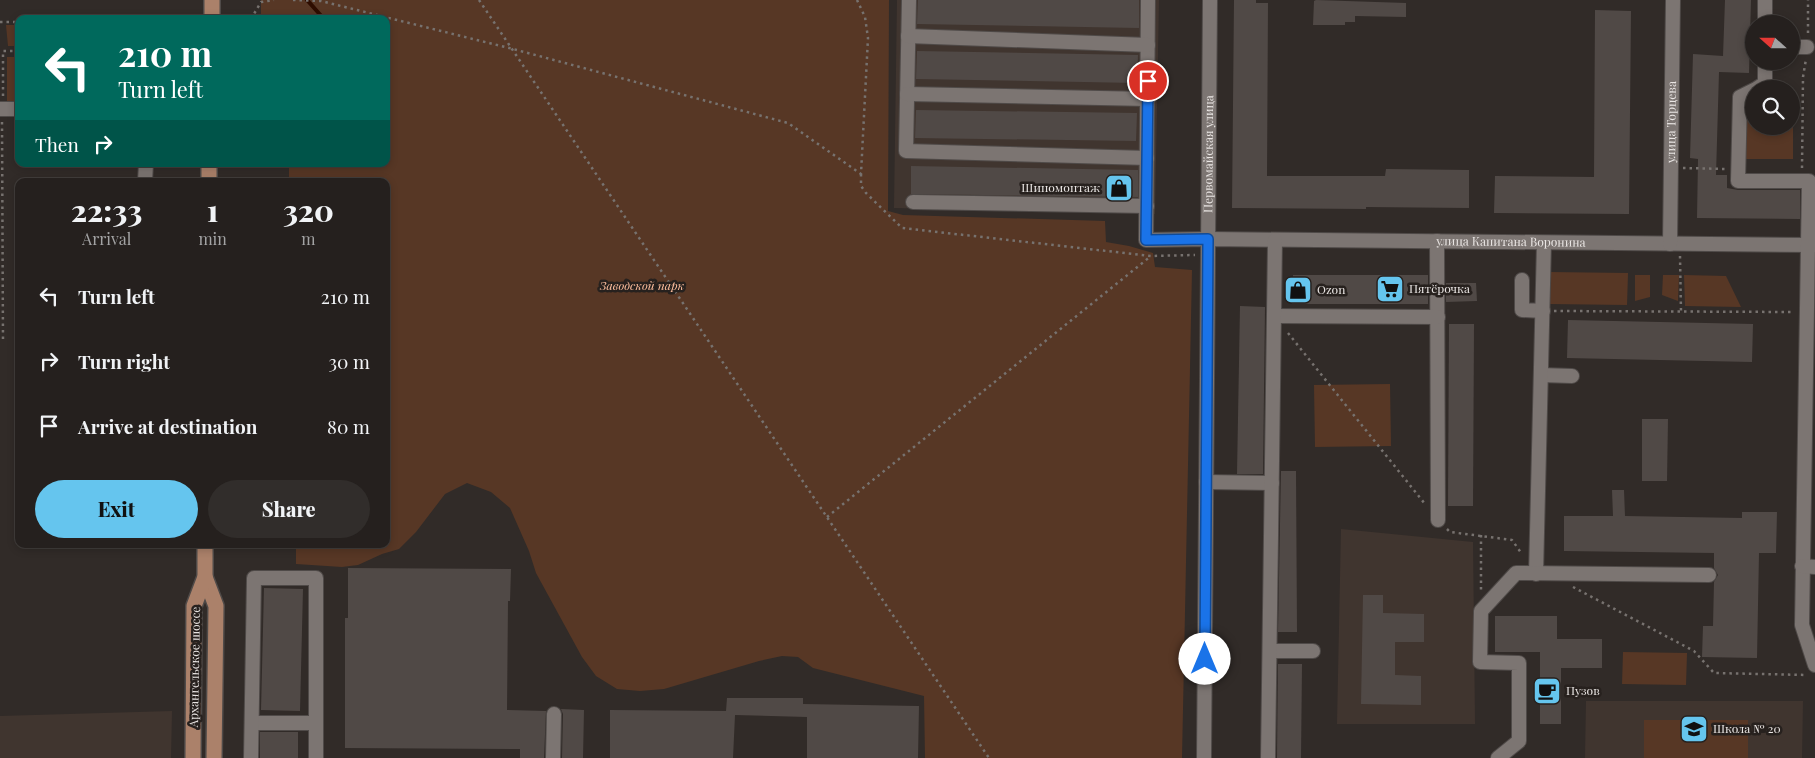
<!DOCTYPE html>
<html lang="en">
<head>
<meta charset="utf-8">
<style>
  :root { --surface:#25201e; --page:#312d2b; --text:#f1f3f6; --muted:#a3a3a4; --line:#423e3c; --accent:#65c5ee }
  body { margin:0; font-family:"Playfair Display",serif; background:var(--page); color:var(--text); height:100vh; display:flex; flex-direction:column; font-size:19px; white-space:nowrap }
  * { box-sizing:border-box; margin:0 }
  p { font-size:16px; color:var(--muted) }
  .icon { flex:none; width:28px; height:28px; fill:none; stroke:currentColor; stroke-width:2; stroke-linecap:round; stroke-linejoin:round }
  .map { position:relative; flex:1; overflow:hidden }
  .details { position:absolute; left:15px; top:178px; width:375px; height:370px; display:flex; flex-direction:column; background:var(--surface); border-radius:10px; box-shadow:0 2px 8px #0003,0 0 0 1px var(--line) }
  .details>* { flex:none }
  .hud { position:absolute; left:15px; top:15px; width:375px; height:152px; border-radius:10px; box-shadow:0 2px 8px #0003,0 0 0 1px var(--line); background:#00695c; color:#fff; overflow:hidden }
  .needle { width:32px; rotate:291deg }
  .tools { position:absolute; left:1745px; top:15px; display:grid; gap:10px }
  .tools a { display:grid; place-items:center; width:55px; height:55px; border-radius:50%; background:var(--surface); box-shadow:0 2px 8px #0003,0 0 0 1px var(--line); font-size:25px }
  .pin { position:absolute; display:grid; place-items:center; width:42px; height:42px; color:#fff; margin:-21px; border:2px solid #fff; border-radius:50%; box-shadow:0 1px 5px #0007 }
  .me { position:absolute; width:55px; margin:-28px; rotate:0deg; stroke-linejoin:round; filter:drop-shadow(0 0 4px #0008) }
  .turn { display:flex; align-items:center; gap:18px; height:105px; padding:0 20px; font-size:22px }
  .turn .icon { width:65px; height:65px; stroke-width:2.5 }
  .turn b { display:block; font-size:35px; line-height:42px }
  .then { display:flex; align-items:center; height:48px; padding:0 20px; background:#0003; gap:10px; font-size:19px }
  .eta { display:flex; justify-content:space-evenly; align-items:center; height:85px; text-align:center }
  .eta b { font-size:30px; font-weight:800; line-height:35px }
  .cta { display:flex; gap:10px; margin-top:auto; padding:10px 20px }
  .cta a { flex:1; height:58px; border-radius:30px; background:var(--accent); color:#111; font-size:20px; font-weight:800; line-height:58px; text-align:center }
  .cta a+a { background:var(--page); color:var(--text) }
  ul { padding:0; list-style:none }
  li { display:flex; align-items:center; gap:15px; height:65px; padding:0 20px }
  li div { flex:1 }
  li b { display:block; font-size:19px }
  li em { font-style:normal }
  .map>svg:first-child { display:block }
  .built { fill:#40352f }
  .green { fill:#573725 }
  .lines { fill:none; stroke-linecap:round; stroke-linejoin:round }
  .stream { stroke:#2e0d00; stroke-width:4 }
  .building { fill:#504946 }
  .minor-casing { stroke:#4f4a48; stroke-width:16 }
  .major-casing { stroke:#4f4a48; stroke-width:18 }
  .path { stroke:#77726f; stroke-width:2.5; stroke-dasharray:2.5 4; stroke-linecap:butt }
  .minor { stroke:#7c7572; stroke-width:14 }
  .major { stroke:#ab816a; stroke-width:15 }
  .route-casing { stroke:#114b97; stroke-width:12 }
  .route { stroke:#1a73e8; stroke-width:9 }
  .labels { text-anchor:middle; stroke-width:5; stroke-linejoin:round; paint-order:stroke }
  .street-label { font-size:12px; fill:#e9e5e3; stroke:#27211e }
  .poi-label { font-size:12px; fill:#e9e5e3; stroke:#27211e; text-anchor:start }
  .park-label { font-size:12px; font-style:italic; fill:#ffbf9e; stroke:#27211e }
</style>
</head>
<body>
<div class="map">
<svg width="1815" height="758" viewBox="0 0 1815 758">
  <rect width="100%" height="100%" fill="#312b28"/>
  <g class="built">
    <polygon points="897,0 1159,0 1155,214 894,208"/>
    <polygon points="1341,529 1473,542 1475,724 1337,724"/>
    <polygon points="1586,701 1803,701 1802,758 1585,758"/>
    <polygon points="172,711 171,758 0,758 0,716"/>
  </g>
  <g class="green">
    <polygon points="261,0 889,0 888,211 903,215 1105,221 1106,242 1129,246 1153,253 1155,267 1192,270 1182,758 925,758 924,696 813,668 798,657 782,656 759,661 664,689 640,691 617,689 596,676 582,657 536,573 529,551 510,508 491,492 467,483 445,494 416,532 399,549 382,554 358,565 342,567 296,564 296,544 386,544 386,181 289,181 289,164 386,164 386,19 261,19"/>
    <polygon points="6,25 19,25 19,46 8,46"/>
    <rect x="7" y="57" width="12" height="44"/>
    <polygon points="1746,100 1754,100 1754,126 1791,126 1791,100 1793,100 1793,159 1745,159"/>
    <polygon points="1549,272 1628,273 1627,305 1549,304"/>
    <polygon points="1635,275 1650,275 1650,297 1635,301"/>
    <polygon points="1663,275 1679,275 1678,301 1662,295"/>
    <polygon points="1684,275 1726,276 1741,307 1685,306"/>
    <polygon points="1390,384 1391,446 1315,447 1314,385"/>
    <polygon points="1623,652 1687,653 1686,685 1622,684"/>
    <rect x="1644" y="720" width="104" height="38"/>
  </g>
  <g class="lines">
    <polyline class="stream" points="307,0 324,19"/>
  </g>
  <g class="building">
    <polygon points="918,0 1139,0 1139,28 917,24"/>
    <polygon points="1234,0 1256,0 1256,3 1268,3 1267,176 1385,176 1386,169 1469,170 1469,208 1366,207 1366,209 1232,208"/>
    <polygon points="1316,0 1406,3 1406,17 1355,16 1355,22 1345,22 1345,25 1313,25 1314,1"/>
    <polygon points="1725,0 1751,0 1749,73 1719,72 1716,175 1727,175 1727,188 1738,190 1800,190 1800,219 1697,218 1698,159 1690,158 1693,54 1723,56"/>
    <polygon points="1595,10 1631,11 1629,214 1494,213 1495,176 1594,177"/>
    <polygon points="917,51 1138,55 1137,83 916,79"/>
    <polygon points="916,110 1137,113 1136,141 915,138"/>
    <polygon points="911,166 1138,170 1138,197 911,194"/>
    <polygon points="1293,275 1428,275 1428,304 1292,304"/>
    <polygon points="1446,283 1476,283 1477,301 1446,302"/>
    <polygon points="1240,306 1265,307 1263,474 1237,474"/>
    <polygon points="1568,320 1753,324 1752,362 1567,358"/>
    <polygon points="1449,324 1474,324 1473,506 1448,506"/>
    <polygon points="1642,419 1668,419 1667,481 1642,481"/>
    <polygon points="1281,471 1296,471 1297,632 1278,632"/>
    <polygon points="1612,490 1624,490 1625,516 1742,518 1742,512 1777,512 1776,553 1759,553 1757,658 1702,657 1703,626 1713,626 1714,582 1718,575 1714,568 1714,553 1564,551 1564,516 1613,516"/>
    <polygon points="348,568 511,569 510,601 508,601 507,710 546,711 544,758 520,758 520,749 345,748 345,618 348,618"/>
    <polygon points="264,588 303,589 300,711 261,710"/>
    <polygon points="1363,595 1383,595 1383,613 1424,614 1424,642 1395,642 1395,675 1421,676 1421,705 1361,704"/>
    <polygon points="1495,616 1557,616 1557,639 1602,639 1602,668 1561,668 1561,724 1540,724 1540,652 1495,652"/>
    <polygon points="1278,664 1302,664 1301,758 1277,758"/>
    <polygon points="727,698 803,698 803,704 919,706 918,758 807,758 807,717 735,715 733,758 610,758 610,710 726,711"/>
    <polygon points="561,709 584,710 583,758 562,758 563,714"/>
    <rect x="260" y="732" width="38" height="26"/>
  </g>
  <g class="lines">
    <g class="minor-casing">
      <g id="minor">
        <polyline points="909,0 906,151 1147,158"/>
        <path id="s1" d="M1148,0L1146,240L1208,239L1815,245"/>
        <polyline points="1765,0 1765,24"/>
        <polyline points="908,36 1148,45"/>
        <polyline points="1791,47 1807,47"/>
        <polyline points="1756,89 1765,83 1765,61"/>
        <polyline points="1754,90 1740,97 1738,181 1809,181 1802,625 1815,665"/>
        <polyline points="907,94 1148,99"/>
        <polyline points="0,109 19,109"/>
        <polyline points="145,181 146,164"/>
        <polyline points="913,202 1147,206"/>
        <polyline points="1437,241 1438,520"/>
        <path id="s2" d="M1670,244L1673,0"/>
        <polyline points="1522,280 1522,310 1543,311"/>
        <polyline points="1274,316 1438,317"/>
        <polyline points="1541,375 1572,376"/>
        <polyline points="1206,482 1272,483"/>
        <polyline points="1802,566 1815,567"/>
        <polyline points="1536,574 1544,243"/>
        <polyline points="1270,651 1313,651"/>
        <polyline points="252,723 316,723"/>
        <polyline points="251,758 254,578 316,578 316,758"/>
        <polyline points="553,758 554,714"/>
        <path id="s3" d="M1204,758L1210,0"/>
        <polyline points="1268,758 1275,240"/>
        <polyline points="1498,758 1519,741 1519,663 1480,662 1481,611 1516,573 1709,575"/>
      </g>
    </g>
    <g class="major-casing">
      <g id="major">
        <polyline points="212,19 212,0"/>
        <polyline points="209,181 209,164"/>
        <polyline points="205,577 216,606 214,758"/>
        <polyline points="193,758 194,606 205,577 205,544"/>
      </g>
    </g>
    <g class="path">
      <polyline points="293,0 321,1 513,49 788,123 861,174 868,38 865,17 857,0"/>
      <polyline points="479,0 989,758"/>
      <polyline points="251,19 261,2 274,0"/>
      <polyline points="0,22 19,22"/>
      <polyline points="1808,33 1808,0"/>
      <polyline points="3,96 3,51 19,51"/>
      <polyline points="2,122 3,341"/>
      <polyline points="1683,168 1725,169"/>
      <polyline points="1802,168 1803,77 1806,59"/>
      <polyline points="861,174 861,186 866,193 902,228 1151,256 1195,255"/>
      <polyline points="1680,256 1681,312"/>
      <polyline points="1554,311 1794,312"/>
      <polyline points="1288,333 1425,504"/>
      <polyline points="827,517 1151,256"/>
      <polyline points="1447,529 1450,532 1512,540 1522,554"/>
      <polyline points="1481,535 1481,592"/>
      <polyline points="1573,587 1694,651 1714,673 1807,675"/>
    </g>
    <use href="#minor" class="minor"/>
    <use href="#major" class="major"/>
  </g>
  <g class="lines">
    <g class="route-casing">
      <polyline id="route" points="1148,81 1146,240 1208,239 1205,659"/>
    </g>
    <use href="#route" class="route"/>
  </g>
  <defs>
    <g id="shop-square" transform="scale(1.4375)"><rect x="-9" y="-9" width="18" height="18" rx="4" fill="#65c5ee" stroke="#27211e"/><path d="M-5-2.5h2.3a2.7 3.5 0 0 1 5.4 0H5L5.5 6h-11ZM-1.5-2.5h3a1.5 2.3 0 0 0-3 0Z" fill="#111"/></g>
    <g id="supermarket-square" transform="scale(1.4375)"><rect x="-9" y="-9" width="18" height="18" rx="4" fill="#65c5ee" stroke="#27211e"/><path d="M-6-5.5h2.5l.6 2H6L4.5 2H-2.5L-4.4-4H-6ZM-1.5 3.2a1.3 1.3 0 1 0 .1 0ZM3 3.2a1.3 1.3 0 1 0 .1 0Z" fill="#111"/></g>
    <g id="cafe-square" transform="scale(1.4375)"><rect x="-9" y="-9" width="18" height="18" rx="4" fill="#65c5ee" stroke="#27211e"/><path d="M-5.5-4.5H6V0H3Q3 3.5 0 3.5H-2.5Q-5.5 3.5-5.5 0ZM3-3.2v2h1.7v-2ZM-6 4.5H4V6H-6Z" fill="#111"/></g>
    <g id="school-square" transform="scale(1.4375)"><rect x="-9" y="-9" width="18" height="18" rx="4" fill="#65c5ee" stroke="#27211e"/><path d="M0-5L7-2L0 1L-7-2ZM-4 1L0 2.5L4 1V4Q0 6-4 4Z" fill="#111"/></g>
  </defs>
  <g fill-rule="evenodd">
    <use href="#shop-square" x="1119" y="188"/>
    <use href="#supermarket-square" x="1390" y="289"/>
    <use href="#shop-square" x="1298" y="290"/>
    <use href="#cafe-square" x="1547" y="691"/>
    <use href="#school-square" x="1694" y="729"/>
  </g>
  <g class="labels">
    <g class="street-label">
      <text dy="4" stroke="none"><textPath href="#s2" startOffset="122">улица Торцева</textPath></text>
      <text dy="4" stroke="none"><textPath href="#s3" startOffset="604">Первомайская улица</textPath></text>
      <text dy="4" stroke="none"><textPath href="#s1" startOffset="605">улица Капитана Воронина</textPath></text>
      <text transform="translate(195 667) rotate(-89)" y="4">Архангельское шоссе</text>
    </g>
    <g class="poi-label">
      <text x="1100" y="192" text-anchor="end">Шиномонтаж</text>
      <text x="1409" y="293">Пятёрочка</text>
      <text x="1317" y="294">Ozon</text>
      <text x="1566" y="695">Пузов</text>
      <text x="1713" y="733">Школа № 20</text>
    </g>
    <g class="park-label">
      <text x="642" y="290">Заводской парк</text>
    </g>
  </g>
</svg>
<div class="tools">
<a><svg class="needle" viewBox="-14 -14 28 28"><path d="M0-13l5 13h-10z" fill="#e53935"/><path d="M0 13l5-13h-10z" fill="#a3a3a4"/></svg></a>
<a><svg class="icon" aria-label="search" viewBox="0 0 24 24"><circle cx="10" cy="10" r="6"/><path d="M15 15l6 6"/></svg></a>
</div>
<div class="pin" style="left:1148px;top:81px;background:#d93025"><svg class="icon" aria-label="arrive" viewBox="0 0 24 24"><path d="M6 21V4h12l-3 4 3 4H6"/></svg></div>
<svg class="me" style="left:1205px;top:659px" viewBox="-20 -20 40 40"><circle r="19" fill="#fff"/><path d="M0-13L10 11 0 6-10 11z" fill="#1a73e8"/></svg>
<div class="hud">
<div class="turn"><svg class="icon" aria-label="left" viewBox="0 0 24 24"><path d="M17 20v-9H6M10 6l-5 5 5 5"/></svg><div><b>210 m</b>Turn left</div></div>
<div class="then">Then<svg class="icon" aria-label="right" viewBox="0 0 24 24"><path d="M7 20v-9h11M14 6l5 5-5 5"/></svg></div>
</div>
<section class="details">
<div class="eta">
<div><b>22:33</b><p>Arrival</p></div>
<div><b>1</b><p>min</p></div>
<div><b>320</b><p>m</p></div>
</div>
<ul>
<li><svg class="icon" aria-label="left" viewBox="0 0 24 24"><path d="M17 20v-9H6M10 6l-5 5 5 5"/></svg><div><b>Turn left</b></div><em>210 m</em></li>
<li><svg class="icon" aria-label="right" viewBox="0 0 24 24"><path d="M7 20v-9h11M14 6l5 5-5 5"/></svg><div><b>Turn right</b></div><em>30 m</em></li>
<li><svg class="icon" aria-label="arrive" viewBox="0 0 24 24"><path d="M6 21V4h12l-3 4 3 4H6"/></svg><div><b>Arrive at destination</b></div><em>80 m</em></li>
</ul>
<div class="cta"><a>Exit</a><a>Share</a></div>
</section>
</div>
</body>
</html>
